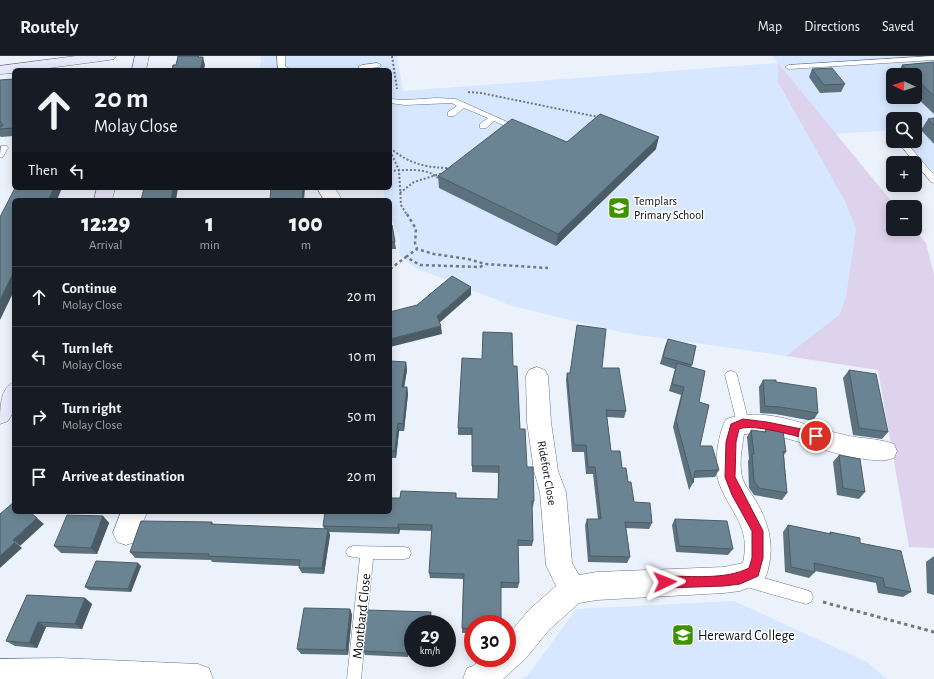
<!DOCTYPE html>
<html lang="en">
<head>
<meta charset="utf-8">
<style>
  :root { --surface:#171b24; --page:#242831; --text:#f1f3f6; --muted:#9ea1a6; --line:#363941 }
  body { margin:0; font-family:"Alegreya Sans",sans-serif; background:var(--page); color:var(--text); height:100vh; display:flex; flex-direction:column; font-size:15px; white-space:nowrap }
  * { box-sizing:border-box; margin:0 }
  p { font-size:13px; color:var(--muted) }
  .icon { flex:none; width:22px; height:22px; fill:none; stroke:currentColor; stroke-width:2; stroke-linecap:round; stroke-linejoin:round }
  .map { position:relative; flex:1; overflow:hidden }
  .side { position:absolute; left:12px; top:142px; width:380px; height:316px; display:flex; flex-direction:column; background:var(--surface); border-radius:6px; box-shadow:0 2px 10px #0003 }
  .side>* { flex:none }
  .top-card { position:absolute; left:12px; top:12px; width:380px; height:122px; border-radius:6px; box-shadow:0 2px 10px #0003; background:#171b24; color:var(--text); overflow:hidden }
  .needle { width:26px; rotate:273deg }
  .fabs { position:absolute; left:886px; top:12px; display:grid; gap:8px }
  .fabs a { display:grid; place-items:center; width:36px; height:36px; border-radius:6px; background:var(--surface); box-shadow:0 2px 10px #0003; font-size:20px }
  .speed { position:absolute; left:404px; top:559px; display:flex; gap:8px; font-size:20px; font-weight:700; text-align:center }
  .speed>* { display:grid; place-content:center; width:52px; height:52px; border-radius:50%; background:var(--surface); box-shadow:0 2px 10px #0003; line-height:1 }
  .speed small { font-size:10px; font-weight:400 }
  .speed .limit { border:6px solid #d22; background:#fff; color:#111 }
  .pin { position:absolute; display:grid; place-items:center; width:34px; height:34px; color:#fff; margin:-17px; border:2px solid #fff; border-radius:50%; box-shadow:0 1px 4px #0007 }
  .me { position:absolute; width:44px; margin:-22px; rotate:88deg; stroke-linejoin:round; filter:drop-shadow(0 0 3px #0008) }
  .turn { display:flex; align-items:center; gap:14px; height:84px; padding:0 16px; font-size:18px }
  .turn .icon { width:52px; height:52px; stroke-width:2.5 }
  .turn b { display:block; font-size:28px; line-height:34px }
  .then { display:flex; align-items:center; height:38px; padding:0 16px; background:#0003; gap:8px; font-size:15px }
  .eta { display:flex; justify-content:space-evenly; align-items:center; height:68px; text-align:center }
  .eta b { font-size:24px; font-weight:800; line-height:28px }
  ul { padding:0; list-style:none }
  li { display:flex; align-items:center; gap:12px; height:60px; padding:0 16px; border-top:1px solid var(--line) }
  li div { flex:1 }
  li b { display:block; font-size:15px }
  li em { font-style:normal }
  header { display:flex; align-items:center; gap:24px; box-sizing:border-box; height:56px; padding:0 20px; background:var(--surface); border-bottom:1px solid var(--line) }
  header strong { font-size:19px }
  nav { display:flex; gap:22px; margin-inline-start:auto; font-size:14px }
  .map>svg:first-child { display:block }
  .built { fill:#d6e7ff; fill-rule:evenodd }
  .green { fill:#ded3ec }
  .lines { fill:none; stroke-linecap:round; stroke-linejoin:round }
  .lane-casing { stroke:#68768b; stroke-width:1 }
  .street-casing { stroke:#68768b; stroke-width:1 }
  .secondary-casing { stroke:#68768b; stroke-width:1 }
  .path-far2 { stroke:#71767f; stroke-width:2; stroke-dasharray:2 2; stroke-linecap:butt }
  .path-far1 { stroke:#71767f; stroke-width:2.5; stroke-dasharray:3 3; stroke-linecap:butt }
  .path { stroke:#71767f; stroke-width:3; stroke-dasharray:3.5 3.5; stroke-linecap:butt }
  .lane { fill:#fff; fill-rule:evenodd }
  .street { fill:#fff; fill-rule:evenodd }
  .secondary { fill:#e8e8fb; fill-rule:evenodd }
  .wall { fill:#5c727e }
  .shaded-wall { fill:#4b5c67 }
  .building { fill:#6b8493; stroke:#4b5c67 }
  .route { fill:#e11d48; stroke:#92132f }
  .labels { text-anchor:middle; stroke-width:3; stroke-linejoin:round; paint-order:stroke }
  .poi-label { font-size:12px; fill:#080d15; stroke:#fff; text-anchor:start }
  .street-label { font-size:12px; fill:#080d15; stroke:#fff }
  .near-street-label { font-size:14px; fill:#080d15; stroke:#fff }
  .near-poi-label { font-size:14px; fill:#080d15; stroke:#fff; text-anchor:start }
</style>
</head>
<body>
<header>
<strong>Routely</strong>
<nav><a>Map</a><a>Directions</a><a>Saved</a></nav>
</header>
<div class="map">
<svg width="934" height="623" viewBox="0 0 934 623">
  <rect width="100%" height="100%" fill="#ecf2fc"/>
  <g class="built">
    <path d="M261,0H397L403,35L778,7L772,0H934V117L905,85H915V63H893V74L834,78L779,8L845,145L856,173L846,240L839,259L786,300L625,277L512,250L416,212L399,200L400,182L390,159V144H385L383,132H390V14H260ZM893,19H915V41H893Z"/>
    <polygon points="734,545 867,606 887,623 521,623 529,618 576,553"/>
  </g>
  <polygon class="green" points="778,7 896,151 893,151 893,173 914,173 926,187 934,219 934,492 909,491 878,314 786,300 839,259 846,240 856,173 845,145 778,26"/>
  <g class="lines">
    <g class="lane-casing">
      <g id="lane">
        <polygon points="277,0 285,0 285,10 291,14 278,13"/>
        <polygon points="934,0 934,4 789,13 785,11 789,9"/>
        <polygon points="377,7 381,9 380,11 362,13 358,11 362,9"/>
        <polygon points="437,42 456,43 523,73 522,75 516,75 494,65 486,72 480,72 480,68 488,62 464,52 454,60 448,60 448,56 457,50 452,47 405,49 390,47 390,43 405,44"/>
        <polygon points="897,85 905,85 934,119 934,127 931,126"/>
        <polygon points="1,90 7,90 8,92 3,101 0,101"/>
        <polygon points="731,315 735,316 737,319 749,367 747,370 743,372 739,370 737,367 725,319 727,316"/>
        <polygon points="353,490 404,491 409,492 411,497 409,502 404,503 373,503 361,623 347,623 360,502 348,500 346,496 348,492"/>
        <polygon points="743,516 806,534 811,536 813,541 811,546 806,548 743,530 738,528 736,523 738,518"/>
      </g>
    </g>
    <g class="street-casing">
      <g id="street">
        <polygon points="317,132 335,132 342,144 324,144"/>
        <path d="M537,311L545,314L548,320L551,366L558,415L566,436L572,507L579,519L597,516L724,511L743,507C751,469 731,459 719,427C713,411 718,378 726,363C767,349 806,371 845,379C861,383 878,382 894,388L897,395L894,402C883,406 874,404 864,403C823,398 786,375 744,378C742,392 738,410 743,424C746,432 752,438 756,445C771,471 776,497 764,525L740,535L724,537L597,544L579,547L549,574L526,602L503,623H463L467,612L473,610L482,602H507V580L529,554L556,530L546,509L540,436L534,415L527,366L526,320L529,314Z"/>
        <polygon points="121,456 147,456 135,486 126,489 117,486 113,477"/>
        <polygon points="60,602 198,608 209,612 213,623 0,623 0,603"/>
      </g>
    </g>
    <g class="secondary-casing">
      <g id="secondary">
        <polygon points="76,0 116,0 114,3 109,4 34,14 14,14 14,17 0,18 0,10"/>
        <polygon points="135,0 149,0 146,14 132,14"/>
        <polygon points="97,132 115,132 112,144 94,144"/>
        <path d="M14,326V355L8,365L0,368C0,351 0,332 14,326Z"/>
      </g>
    </g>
    <g class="path-far2">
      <polyline points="392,0 397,33"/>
      <polyline points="468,36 481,37 598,61"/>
      <path d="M390,92C409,108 427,112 452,112"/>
      <polyline points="390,95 399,114 401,149 407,159"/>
      <path d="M390,115C405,114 428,111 439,123"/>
      <polyline points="400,137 414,126 443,117"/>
    </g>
    <g class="path-far1">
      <polyline points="407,158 416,173 415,187 417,193 434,198 468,203 485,208 548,212"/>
      <polyline points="406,201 417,193"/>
      <polyline points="390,213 406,201 420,209 480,211 485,208"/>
    </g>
    <polyline class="path" points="823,546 934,576"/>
    <use href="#lane" class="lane"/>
    <use href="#street" class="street"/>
    <use href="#secondary" class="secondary"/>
  </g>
  <g class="wall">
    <polygon points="934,6 934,58 915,40 915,19 897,19 902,9"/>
    <polygon points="812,13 845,28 841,36 820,37 809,21"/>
    <polygon points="14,23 14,80 1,81 0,80 0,24"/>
    <polygon points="934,62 934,88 921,74 928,63"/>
    <polygon points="567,86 656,93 556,190 439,132 438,120"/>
    <polygon points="390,169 392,169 396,193 390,193"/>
    <polygon points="577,269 626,355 624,362 607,361 611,395 622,412 628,426 634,446 652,467 649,473 626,472 630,501 627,507 588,506 585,469 587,463 598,463 593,418 586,418 584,396 572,396 566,324 567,317 570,317"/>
    <polygon points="668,283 692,309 691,311 699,346 700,390 719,414 715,421 694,422 693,427 689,434 673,371 681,339 669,335 675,313 660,308 665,290"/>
    <polygon points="390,305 406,306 407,314 404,331 407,331 408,338 404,375 399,375 396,402 390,402"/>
    <polygon points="513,310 520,373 534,445 533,451 532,451 533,485 532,490 518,490 519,527 518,532 501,532 473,568 473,577 462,577 463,523 430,522 429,517 432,475 400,474 399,478 329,476 330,479 324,518 302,517 299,512 299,510 212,506 211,504 135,502 130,496 212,466 213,468 324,473 323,470 400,442 456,437 456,442 498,443 498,417 472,416 472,379 458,379 458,372"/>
    <polygon points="849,314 888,376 882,383 853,379 843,322"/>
    <polygon points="763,324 776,326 818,357 813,365 775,358 760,357 759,331"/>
    <polygon points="766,373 786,396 784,399 787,437 782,444 754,439 749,432 748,405 749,403 747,381 751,374 764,376"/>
    <polygon points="839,399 865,436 859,443 837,439 833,406"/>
    <polygon points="103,460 109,467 97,498 61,497 54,490"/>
    <polygon points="675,463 733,493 728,499 676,496 672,469"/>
    <polygon points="788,469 829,478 830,476 860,487 911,536 903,541 878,537 876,527 815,515 815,516 809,522 785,516 783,476"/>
    <polygon points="934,500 934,539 927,537 926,506"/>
    <polygon points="141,510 131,536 89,534 85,531"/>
    <polygon points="27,539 85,542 92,548 82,573 46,571 37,592 15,590 6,585"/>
    <polygon points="350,553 352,559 348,599 301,598 297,593"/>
    <polygon points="431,556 431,561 413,568 413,592 408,592 408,601 365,599 363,595"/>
  </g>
  <g class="shaded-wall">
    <polygon points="203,1 205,9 204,14 200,14"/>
    <polygon points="659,81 656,93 556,190 558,178"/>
    <polygon points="54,132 62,132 57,144 48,144"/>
    <polygon points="173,132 178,132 176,144 171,144"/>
    <polygon points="303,132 305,132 304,144 302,144"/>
    <polygon points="14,215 14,235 0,264 0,244"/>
    <polygon points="471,231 471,239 438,268 437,260"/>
    <polygon points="441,270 442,278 390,291 390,283"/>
    <polygon points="406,306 407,314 403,338 402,331"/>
    <polygon points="407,331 408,338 404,375 403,368"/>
    <polygon points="398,367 399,375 396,402 395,395"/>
    <polygon points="103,460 109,467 97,498 91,492"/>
    <polygon points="37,462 44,468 20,490 13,484"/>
    <polygon points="398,468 400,474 399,478 398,472"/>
    <polygon points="328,473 330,479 324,518 322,512"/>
    <polygon points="15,486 22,492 0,512 0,500"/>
    <polygon points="138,507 141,510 131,536 128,533"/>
    <polygon points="85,542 92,548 82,573 75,568"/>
    <polygon points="350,553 352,559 348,599 346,594"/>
    <polygon points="38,566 46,571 37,592 29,587"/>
    <polygon points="408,588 408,601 407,597"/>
  </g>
  <g class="building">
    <polygon points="178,0 199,0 198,1 203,1 200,14 172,14 173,9 176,9"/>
    <polygon points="934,6 934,40 915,22 915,19 912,19 902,9"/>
    <polygon points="832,12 845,28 824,29 812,13"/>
    <polygon points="14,23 14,72 0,73 0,71 3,69 0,65 0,24"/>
    <polygon points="600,58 659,81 558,178 438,120 512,63 567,86"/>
    <polygon points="934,62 934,69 928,63"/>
    <polygon points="15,132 54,132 48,144 14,144 14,215 0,244 0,161"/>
    <polygon points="144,132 173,132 171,144 141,144"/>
    <polygon points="271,132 303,132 302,144 270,144"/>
    <polygon points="390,169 392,169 395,186 390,186"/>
    <polygon points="452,220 471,231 437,260 441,270 390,283 390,256 417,249"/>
    <polygon points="577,269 606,273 602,312 619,312 626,355 606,354 611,395 620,395 622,412 626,412 628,426 631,426 634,446 650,447 652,467 625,466 630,501 590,500 587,463 601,463 595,411 588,411 586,389 574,389 567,317 570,317"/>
    <polygon points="483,276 512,277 513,310 517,310 520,373 525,373 527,411 533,411 534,445 532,445 533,485 518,484 519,527 501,526 501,568 473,568 473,573 462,572 464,518 429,517 432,469 398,468 398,472 323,470 325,456 390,456 390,442 400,442 401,435 456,437 456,442 498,443 499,410 472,410 472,372 458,372 462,302 482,303"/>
    <polygon points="668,283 696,290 692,309 663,301"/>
    <polygon points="390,305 406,306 402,331 407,331 403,368 398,367 395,395 390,395"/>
    <polygon points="677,307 705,315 699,346 709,349 700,390 712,390 719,414 695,415 693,427 676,364 684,331 672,328"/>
    <polygon points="849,314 876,318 888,376 859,372"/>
    <polygon points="763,324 776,324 776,326 816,332 818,357 780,351 765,350"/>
    <polygon points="766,373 783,375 786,396 783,395 787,437 759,432 754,425 752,398 754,398 751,374 766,376"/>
    <polygon points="839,399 860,403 865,436 843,432"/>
    <polygon points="14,446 14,456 30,456 37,462 13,484 15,486 0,500 0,458"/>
    <polygon points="67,459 103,460 91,492 54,490"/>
    <polygon points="675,463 727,465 733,493 679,490"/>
    <polygon points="141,465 212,466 211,468 328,473 322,512 299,512 300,504 208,500 209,498 130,496"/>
    <polygon points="788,469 831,478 830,476 860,482 860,487 901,495 911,536 885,531 883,522 814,507 815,516 791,511"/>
    <polygon points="96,505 138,507 128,533 85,531"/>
    <polygon points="27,539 85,542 75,568 38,566 29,587 6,585"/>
    <polygon points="304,552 350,553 346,594 297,593"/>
    <polygon points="367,554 431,556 430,568 413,568 413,588 408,588 407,597 363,595"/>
  </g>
  <path class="route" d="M743,363L767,366L816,376L819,378L821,380L819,383L816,385C798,381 754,367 739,373L736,386L735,421L763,475V502L758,520L740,528L724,530L665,532L661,530L659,526L661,522L665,520C692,520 725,524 749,512L752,502V475L732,439L725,421L726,386L731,368Z"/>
  <defs>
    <g id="school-square" transform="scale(1.15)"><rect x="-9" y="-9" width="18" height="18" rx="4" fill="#3d9301" stroke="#fff"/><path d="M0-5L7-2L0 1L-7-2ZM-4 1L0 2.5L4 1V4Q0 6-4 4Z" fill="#fff"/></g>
    <g id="university-square" transform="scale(1.15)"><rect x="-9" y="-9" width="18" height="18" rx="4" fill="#3d9301" stroke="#fff"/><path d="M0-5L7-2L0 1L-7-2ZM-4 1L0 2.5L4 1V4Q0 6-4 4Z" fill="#fff"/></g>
  </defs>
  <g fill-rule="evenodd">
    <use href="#school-square" x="619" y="152"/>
    <use href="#university-square" x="683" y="579"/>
  </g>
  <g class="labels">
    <g class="poi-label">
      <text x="634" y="149">Templars<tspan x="634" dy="14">Primary School</tspan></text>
    </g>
    <g class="street-label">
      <text transform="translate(547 417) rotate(80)" y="4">Ridefort Close</text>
    </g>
    <g class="near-street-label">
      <text transform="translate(361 560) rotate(-84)" y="5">Montbard Close</text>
    </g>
    <g class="near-poi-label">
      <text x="698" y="584">Hereward College</text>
    </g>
  </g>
</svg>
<div class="fabs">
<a><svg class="needle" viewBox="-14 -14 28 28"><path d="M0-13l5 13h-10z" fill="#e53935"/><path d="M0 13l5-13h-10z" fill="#9ea1a6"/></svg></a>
<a><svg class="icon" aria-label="search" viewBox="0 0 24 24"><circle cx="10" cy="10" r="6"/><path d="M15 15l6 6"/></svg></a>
<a>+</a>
<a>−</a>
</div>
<div class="speed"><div>29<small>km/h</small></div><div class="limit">30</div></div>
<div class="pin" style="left:816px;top:380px;background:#d93025"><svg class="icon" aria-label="arrive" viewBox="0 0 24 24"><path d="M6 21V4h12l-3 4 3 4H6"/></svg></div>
<svg class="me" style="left:665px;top:526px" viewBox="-20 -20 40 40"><path d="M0-17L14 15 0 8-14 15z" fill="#e11d48" stroke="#fff" stroke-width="4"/></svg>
<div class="top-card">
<div class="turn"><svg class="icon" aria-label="ahead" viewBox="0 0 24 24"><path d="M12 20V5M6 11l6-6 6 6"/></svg><div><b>20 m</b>Molay Close</div></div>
<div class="then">Then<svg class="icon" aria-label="left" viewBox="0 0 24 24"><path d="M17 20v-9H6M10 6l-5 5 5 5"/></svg></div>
</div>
<section class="side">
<div class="eta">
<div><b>12:29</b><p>Arrival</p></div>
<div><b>1</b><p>min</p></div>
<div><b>100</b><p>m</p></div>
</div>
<ul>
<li><svg class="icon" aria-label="ahead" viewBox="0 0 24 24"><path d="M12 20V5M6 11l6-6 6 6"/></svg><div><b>Continue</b><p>Molay Close</p></div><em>20 m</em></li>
<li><svg class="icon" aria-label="left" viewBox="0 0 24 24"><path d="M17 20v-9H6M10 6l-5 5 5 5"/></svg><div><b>Turn left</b><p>Molay Close</p></div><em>10 m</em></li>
<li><svg class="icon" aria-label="right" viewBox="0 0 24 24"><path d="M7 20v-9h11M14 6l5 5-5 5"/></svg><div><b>Turn right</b><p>Molay Close</p></div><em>50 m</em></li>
<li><svg class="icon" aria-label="arrive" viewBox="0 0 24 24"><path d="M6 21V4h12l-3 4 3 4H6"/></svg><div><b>Arrive at destination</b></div><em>20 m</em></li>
</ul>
</section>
</div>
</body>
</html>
